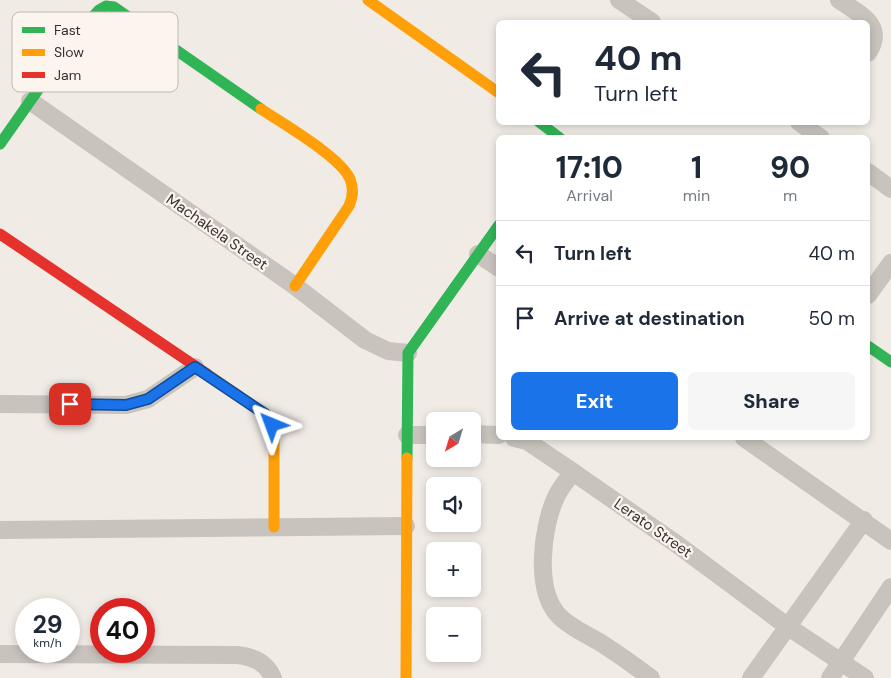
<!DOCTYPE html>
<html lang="en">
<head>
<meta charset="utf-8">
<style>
  :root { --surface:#fff; --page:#f6f6f7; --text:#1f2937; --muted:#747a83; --line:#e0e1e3; --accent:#1a73e8 }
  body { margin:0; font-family:"DM Sans",sans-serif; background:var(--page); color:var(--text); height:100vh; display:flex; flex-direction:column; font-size:19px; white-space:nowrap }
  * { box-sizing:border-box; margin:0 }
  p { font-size:16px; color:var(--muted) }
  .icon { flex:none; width:28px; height:28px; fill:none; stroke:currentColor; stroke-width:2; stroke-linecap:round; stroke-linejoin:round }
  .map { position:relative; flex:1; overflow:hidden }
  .sheet { position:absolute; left:496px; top:135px; width:374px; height:305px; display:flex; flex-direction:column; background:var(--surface); border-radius:8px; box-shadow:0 2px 8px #0003 }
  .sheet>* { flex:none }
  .top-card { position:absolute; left:496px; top:20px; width:374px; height:105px; border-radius:8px; box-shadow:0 2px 8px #0003; background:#fff; color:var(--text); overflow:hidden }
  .needle { width:32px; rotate:218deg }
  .controls { position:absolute; left:426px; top:412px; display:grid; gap:10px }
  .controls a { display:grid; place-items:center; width:55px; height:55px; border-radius:8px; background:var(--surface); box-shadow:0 2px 8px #0003; font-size:25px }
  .speed { position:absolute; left:15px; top:598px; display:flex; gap:10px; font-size:25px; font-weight:700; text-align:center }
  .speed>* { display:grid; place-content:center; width:65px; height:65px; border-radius:50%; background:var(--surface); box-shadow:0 2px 8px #0003; line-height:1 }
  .speed small { font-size:12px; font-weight:400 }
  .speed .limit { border:8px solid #d22; background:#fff; color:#111 }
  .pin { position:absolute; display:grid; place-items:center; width:42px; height:42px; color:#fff; margin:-21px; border-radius:10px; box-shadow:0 2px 8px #0006 }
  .me { position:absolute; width:55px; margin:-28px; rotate:316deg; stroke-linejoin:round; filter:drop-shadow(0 0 4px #0008) }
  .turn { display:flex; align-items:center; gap:18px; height:105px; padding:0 15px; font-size:22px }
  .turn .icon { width:65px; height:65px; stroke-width:2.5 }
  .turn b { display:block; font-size:35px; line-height:42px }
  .eta { display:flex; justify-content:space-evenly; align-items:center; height:85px; text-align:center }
  .eta b { font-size:30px; font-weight:800; line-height:35px }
  .action { display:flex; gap:10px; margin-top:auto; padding:10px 15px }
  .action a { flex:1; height:58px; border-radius:8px; background:var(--accent); color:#fff; font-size:20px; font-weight:800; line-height:58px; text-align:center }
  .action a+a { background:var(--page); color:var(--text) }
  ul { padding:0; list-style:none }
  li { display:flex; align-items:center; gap:15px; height:65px; padding:0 15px; border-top:1px solid var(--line) }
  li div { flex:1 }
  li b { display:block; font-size:19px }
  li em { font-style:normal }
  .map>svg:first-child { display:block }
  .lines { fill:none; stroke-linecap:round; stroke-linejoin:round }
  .street { stroke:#c9c3be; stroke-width:18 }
  .fast { stroke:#30b455; stroke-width:11 }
  .slow { stroke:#ff9f0a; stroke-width:11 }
  .jam { stroke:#e5322d; stroke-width:11 }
  .route-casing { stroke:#114b97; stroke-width:12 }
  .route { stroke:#1a73e8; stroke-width:9 }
  .labels { text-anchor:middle; stroke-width:4.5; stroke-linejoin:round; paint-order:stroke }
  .street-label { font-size:15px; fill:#3b302b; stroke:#fbf5ee }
  .key { fill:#fbf5ee; stroke:#c1bab4; stroke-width:1 }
  .key-label { font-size:14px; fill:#3b302b }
</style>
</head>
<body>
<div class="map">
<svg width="891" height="678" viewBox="0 0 891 678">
  <rect width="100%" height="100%" fill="#f0ebe5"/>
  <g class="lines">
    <g class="street">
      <polyline points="619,0 652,22"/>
      <path d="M839,0C859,14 886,25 868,53"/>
      <polyline points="30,101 295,286 365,340 388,351 408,353"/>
      <polyline points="799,122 821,138"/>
      <polyline points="868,172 891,189"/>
      <polyline points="478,254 499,268"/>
      <polyline points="868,295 891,263"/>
      <polyline points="0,404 126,405 148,399 195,367"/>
      <polyline points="472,434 499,435"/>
      <polyline points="407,435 435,435"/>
      <polyline points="514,438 527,441 573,472 678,545 787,626 865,678"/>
      <polyline points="744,438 891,541"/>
      <path d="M573,472C567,480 560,488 556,497C542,527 534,590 559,616C571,628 586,634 601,643C618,654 635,666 651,678"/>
      <polyline points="0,530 406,526"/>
      <path d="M0,654L237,655C254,657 266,662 273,678"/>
      <polyline points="751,678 864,520"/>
      <polyline points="830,678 891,587"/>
    </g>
    <g class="fast">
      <polyline points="539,122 560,138"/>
      <polyline points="0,144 78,33 99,10 106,6 114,7 261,109"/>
      <polyline points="868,346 891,362"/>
      <polyline points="407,458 408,353 499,225"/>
    </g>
    <g class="slow">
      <polyline points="368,0 499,93"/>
      <path d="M261,109C283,124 341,157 350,179C354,189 353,197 349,206L295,286"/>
      <polyline points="207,374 265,414 272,425 274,436 274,527"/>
      <polyline points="406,678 407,458"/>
    </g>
    <polyline class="jam" points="0,234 207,374"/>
  </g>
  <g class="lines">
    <g class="route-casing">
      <polyline id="route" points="70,404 126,405 148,399 195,367 265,414 272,425"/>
    </g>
    <use href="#route" class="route"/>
  </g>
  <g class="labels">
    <g class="street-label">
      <text transform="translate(217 232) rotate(35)" y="5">Machakela Street</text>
      <text transform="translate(653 528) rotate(35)" y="5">Lerato Street</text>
    </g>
  </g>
  <rect x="12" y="12" width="166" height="80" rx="8" class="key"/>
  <rect x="22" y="27" width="23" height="6" fill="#30b455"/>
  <rect x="22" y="49" width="23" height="7" fill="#ff9f0a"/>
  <rect x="22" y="72" width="23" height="6" fill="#e5322d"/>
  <g class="key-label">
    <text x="54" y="35">Fast</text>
    <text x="54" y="57">Slow</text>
    <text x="54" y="80">Jam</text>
  </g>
</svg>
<div class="controls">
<a><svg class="needle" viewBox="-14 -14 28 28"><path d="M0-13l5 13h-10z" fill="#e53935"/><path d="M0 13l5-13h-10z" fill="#747a83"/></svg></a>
<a><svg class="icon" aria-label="sound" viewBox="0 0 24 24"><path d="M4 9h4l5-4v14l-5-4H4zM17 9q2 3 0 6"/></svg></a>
<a>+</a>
<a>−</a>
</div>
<div class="speed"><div>29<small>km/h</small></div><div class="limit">40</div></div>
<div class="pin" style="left:70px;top:404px;background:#d93025"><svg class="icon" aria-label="arrive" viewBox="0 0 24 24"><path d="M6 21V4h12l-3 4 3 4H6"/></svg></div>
<svg class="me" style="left:272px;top:425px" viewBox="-20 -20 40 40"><path d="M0-17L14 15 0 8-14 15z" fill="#1a73e8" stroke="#fff" stroke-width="4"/></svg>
<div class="top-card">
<div class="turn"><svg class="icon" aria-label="left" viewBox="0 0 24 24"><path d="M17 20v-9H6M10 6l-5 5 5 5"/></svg><div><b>40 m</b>Turn left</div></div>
</div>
<section class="sheet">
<div class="eta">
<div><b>17:10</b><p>Arrival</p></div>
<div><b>1</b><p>min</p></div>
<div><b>90</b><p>m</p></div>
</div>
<ul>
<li><svg class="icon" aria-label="left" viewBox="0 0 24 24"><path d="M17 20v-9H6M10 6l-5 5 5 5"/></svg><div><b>Turn left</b></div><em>40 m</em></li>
<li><svg class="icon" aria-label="arrive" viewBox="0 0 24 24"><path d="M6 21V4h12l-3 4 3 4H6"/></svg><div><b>Arrive at destination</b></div><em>50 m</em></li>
</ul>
<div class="action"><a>Exit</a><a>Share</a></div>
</section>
</div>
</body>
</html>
